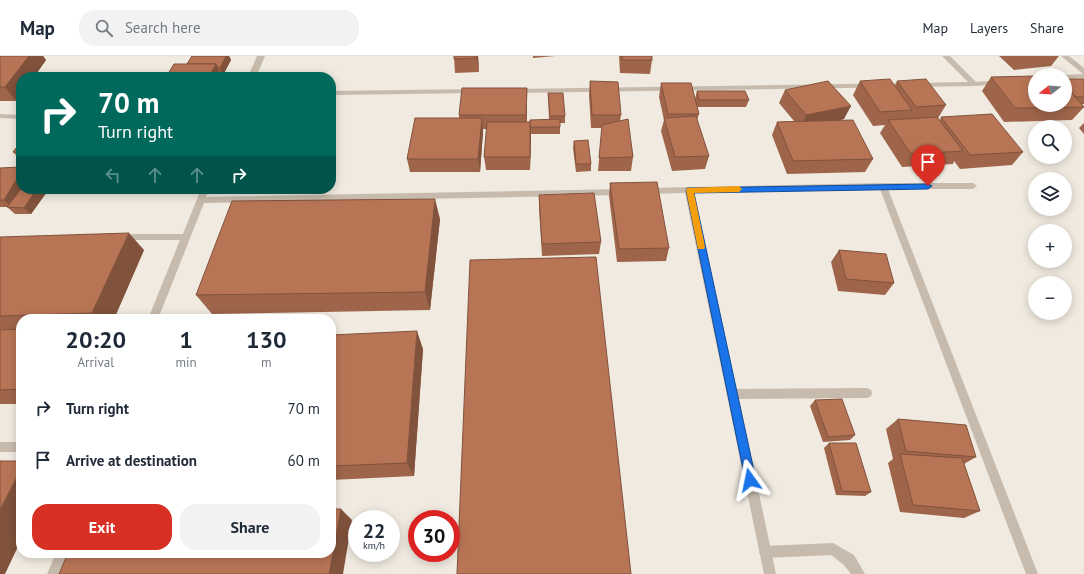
<!DOCTYPE html>
<html lang="en">
<head>
<meta charset="utf-8">
<style>
  :root { --surface:#fff; --page:#f2f2f3; --text:#1f2937; --muted:#747a83; --line:#e0e1e3; --accent:#d93025 }
  body { margin:0; font-family:"PT Sans",sans-serif; background:var(--page); color:var(--text); height:100vh; display:flex; flex-direction:column; font-size:15px; white-space:nowrap }
  * { box-sizing:border-box; margin:0 }
  p { font-size:13px; color:var(--muted) }
  .icon { flex:none; width:22px; height:22px; fill:none; stroke:currentColor; stroke-width:2; stroke-linecap:round; stroke-linejoin:round }
  .map { position:relative; flex:1; overflow:hidden }
  .panel { position:absolute; left:16px; top:258px; width:320px; height:244px; display:flex; flex-direction:column; background:var(--surface); border-radius:16px; box-shadow:0 2px 10px #0003 }
  .panel>* { flex:none }
  .hud { position:absolute; left:16px; top:16px; width:320px; height:122px; border-radius:16px; box-shadow:0 2px 10px #0003; background:#00695c; color:#fff; overflow:hidden }
  .needle { width:26px; rotate:253deg }
  .buttons { position:absolute; left:1028px; top:12px; display:grid; gap:8px }
  .buttons a { display:grid; place-items:center; width:44px; height:44px; border-radius:50%; background:var(--surface); box-shadow:0 2px 10px #0003; font-size:20px }
  .speed { position:absolute; left:348px; top:454px; display:flex; gap:8px; font-size:20px; font-weight:700; text-align:center }
  .speed>* { display:grid; place-content:center; width:52px; height:52px; border-radius:50%; background:var(--surface); box-shadow:0 2px 10px #0003; line-height:1 }
  .speed small { font-size:10px; font-weight:400 }
  .speed .limit { border:6px solid #d22; background:#fff; color:#111 }
  .pin { position:absolute; display:grid; place-items:center; width:34px; height:34px; color:#fff; margin:-41px -17px; border-radius:50% 50% 50% 0; rotate:-45deg; box-shadow:0 0 4px #0007 }
  .pin .icon { rotate:45deg }
  .me { position:absolute; width:44px; margin:-22px; rotate:348deg; stroke-linejoin:round; filter:drop-shadow(0 0 3px #0008) }
  .turn { display:flex; align-items:center; gap:14px; height:84px; padding:0 16px; font-size:18px }
  .turn .icon { width:52px; height:52px; stroke-width:2.5 }
  .turn b { display:block; font-size:28px; line-height:34px }
  .lanes { display:flex; align-items:center; height:38px; padding:0 16px; background:#0003; justify-content:center; gap:20px; direction:ltr }
  .lanes .off { opacity:.35 }
  .eta { display:flex; justify-content:space-evenly; align-items:center; height:68px; text-align:center }
  .eta b { font-size:24px; font-weight:600; line-height:28px }
  .cta { display:flex; gap:8px; margin-top:auto; padding:8px 16px }
  .cta a { flex:1; height:46px; border-radius:16px; background:var(--accent); color:#fff; font-size:16px; font-weight:600; line-height:46px; text-align:center }
  .cta a+a { background:var(--page); color:var(--text) }
  ul { padding:0; list-style:none }
  li { display:flex; align-items:center; gap:12px; height:52px; padding:0 16px }
  li div { flex:1 }
  li b { display:block; font-size:15px }
  li em { font-style:normal }
  header { display:flex; align-items:center; gap:24px; box-sizing:border-box; height:56px; padding:0 20px; background:var(--surface); border-bottom:1px solid var(--line) }
  header strong { font-size:19px }
  nav { display:flex; gap:22px; margin-inline-start:auto; font-size:14px }
  .search { width:280px; height:36px; background:var(--page); display:flex; align-items:center; gap:10px; box-sizing:border-box; padding:0 14px; border-radius:16px; color:var(--muted); font-size:15px }
  .map>svg:first-child { display:block }
  .lines { fill:none; stroke-linecap:round; stroke-linejoin:round }
  .service { fill:#c7bbad; fill-rule:evenodd }
  .minor { fill:#c7bbad; fill-rule:evenodd }
  .wall { fill:#9e654a }
  .shaded-wall { fill:#81523c }
  .building { fill:#b87556; stroke:#81523c }
  .route { fill:#1a73e8; stroke:#114b97 }
  .slow { fill:#f59e0b }
</style>
</head>
<body>
<header>
<strong>Map</strong>
<div class="search"><svg class="icon" aria-label="search" viewBox="0 0 24 24"><circle cx="10" cy="10" r="6"/><path d="M15 15l6 6"/></svg>Search here</div>
<nav><a>Map</a><a>Layers</a><a>Share</a></nav>
</header>
<div class="map">
<svg width="1084" height="518" viewBox="0 0 1084 518">
  <rect width="100%" height="100%" fill="#f0eae0"/>
  <g class="lines">
    <polygon class="service" points="833,487 854,499 865,518 851,518 844,509 831,499 765,502 761,500 759,496 761,492 765,490"/>
    <g class="minor">
      <polygon points="257,0 265,0 256,21 248,21"/>
      <polygon points="942,0 950,0 976,26 1001,24 1005,26 1001,28 974,30 513,37 509,35 513,33 968,26"/>
      <polygon points="1061,0 1069,0 1084,12 1084,22 1065,23 1064,19 1083,18"/>
      <polygon points="475,33 478,33 478,37 331,39 331,35"/>
      <polygon points="0,58 21,59 21,63 0,62"/>
      <polygon points="883,127 973,127 977,130 973,133 888,133 1038,518 1026,518 880,133 694,137 736,333 867,332 871,334 872,337 871,340 867,342 739,343 776,518 764,518 685,137 646,138 642,135 646,132"/>
      <polygon points="201,133 209,133 206,141 622,133 626,136 622,139 204,147 158,263 148,263 180,184 121,184 116,181 121,178 183,178"/>
      <rect x="0" y="386" width="21" height="10"/>
      <polygon points="56,497 68,497 60,518 47,518"/>
    </g>
  </g>
  <g class="wall">
    <polygon points="0,0 43,0 46,4 34,21 21,21 21,38 16,45 0,45"/>
    <polygon points="192,0 229,0 231,4 223,19 222,19 222,21 187,8"/>
    <polygon points="454,0 478,0 479,16 455,17"/>
    <polygon points="533,0 555,0 533,2"/>
    <polygon points="619,0 652,0 652,4 650,18 620,17"/>
    <polygon points="999,0 1059,0 1051,10 1014,14"/>
    <polygon points="991,21 1035,49 1084,23 1084,48 1082,48 1084,51 1072,64 1004,66 982,35"/>
    <polygon points="590,25 621,59 620,65 633,101 631,115 598,115 602,72 591,72 589,39"/>
    <polygon points="860,25 895,30 897,25 946,49 938,62 940,64 941,61 1023,96 1012,109 960,113 954,105 953,108 902,111 880,77 885,69 873,70 853,39"/>
    <polygon points="661,27 695,43 697,35 749,44 746,51 697,51 699,58 697,64 709,100 705,113 672,115 661,75 664,64 659,41"/>
    <polygon points="527,32 527,66 549,64 548,37 565,60 565,67 560,67 560,78 531,78 530,114 486,114 484,101 487,73 483,73 483,76 480,116 410,116 407,103 459,62 459,59"/>
    <polygon points="785,34 844,63 840,64 873,103 865,116 787,118 772,79 777,66 794,65 779,47"/>
    <polygon points="1084,67 1084,78 1079,72"/>
    <polygon points="574,85 591,108 591,115 576,116 573,92"/>
    <polygon points="21,86 21,104 13,96"/>
    <polygon points="0,112 21,133 49,133 31,158 15,158 7,151 0,151"/>
    <polygon points="610,127 669,192 666,205 617,206 609,140"/>
    <polygon points="539,139 601,186 599,198 542,200 539,152"/>
    <polygon points="440,163 430,254 212,258 196,239"/>
    <polygon points="0,181 144,194 114,263 21,263 21,348 0,348"/>
    <polygon points="839,194 894,227 885,239 838,235 831,206"/>
    <polygon points="331,279 423,293 414,420 331,424"/>
    <polygon points="815,344 855,379 850,384 823,386 810,350"/>
    <polygon points="898,363 976,401 964,408 980,455 964,462 900,456 888,407 893,403 886,373"/>
    <polygon points="829,387 871,436 865,440 836,439 824,392"/>
  </g>
  <g class="shaded-wall">
    <polygon points="29,0 43,0 46,4 34,21 21,21 21,38 16,45 5,31"/>
    <polygon points="226,0 229,0 231,4 223,19 220,12"/>
    <polygon points="477,0 478,0 479,16 477,2"/>
    <polygon points="216,8 222,21 209,21"/>
    <polygon points="527,32 527,45 526,73 526,59"/>
    <polygon points="851,50 844,63 801,73 806,59"/>
    <polygon points="482,62 483,76 480,116 478,103"/>
    <polygon points="530,66 531,80 530,114"/>
    <polygon points="21,116 21,133 12,151 4,144"/>
    <polygon points="37,133 49,133 31,158 24,152"/>
    <polygon points="435,143 440,163 430,254 425,236"/>
    <polygon points="129,177 144,194 114,263 99,263 92,257"/>
    <polygon points="417,275 423,293 414,420 407,407"/>
    <polygon points="21,413 21,484 5,518 0,518 0,454"/>
    <polygon points="341,453 352,464 343,518 329,518"/>
  </g>
  <g class="building">
    <polygon points="0,0 29,0 5,31 0,31"/>
    <polygon points="192,0 226,0 220,12 218,12 216,8 187,8"/>
    <polygon points="454,0 477,0 477,2 454,3"/>
    <rect x="622" y="0" width="30" height="4"/>
    <polygon points="174,8 216,8 209,21 166,21"/>
    <polygon points="1035,20 1035,49 1065,49 1065,29 1084,51 1015,52 991,21"/>
    <polygon points="890,23 912,54 880,56 860,25"/>
    <polygon points="926,23 946,49 916,51 897,25"/>
    <polygon points="1065,23 1084,23 1084,41 1076,41 1065,29"/>
    <polygon points="590,25 618,26 621,59 592,59"/>
    <polygon points="828,25 851,50 806,59 785,34"/>
    <polygon points="661,27 691,27 699,58 668,58"/>
    <polygon points="462,32 527,32 526,59 459,59"/>
    <polygon points="697,35 745,35 749,44 699,44"/>
    <polygon points="548,37 563,37 565,60 550,60"/>
    <polygon points="992,58 1023,96 970,99 941,61"/>
    <polygon points="696,60 709,100 675,101 664,62"/>
    <polygon points="937,61 963,95 911,98 888,64"/>
    <polygon points="415,62 482,62 478,103 407,103"/>
    <polygon points="560,63 560,71 530,71 530,64"/>
    <polygon points="628,63 633,101 599,102 602,69"/>
    <polygon points="853,64 873,103 793,105 777,66"/>
    <polygon points="487,66 530,66 530,101 484,101"/>
    <polygon points="588,84 591,108 576,108 574,85"/>
    <polygon points="21,86 21,96 13,96"/>
    <polygon points="21,111 21,116 4,144 0,144 0,112"/>
    <polygon points="657,126 669,192 619,193 610,127"/>
    <polygon points="21,133 37,133 24,152 7,151"/>
    <polygon points="594,137 601,186 542,188 539,139"/>
    <polygon points="435,143 425,236 196,239 232,145"/>
    <polygon points="129,177 92,257 0,260 0,181"/>
    <polygon points="839,194 886,198 894,227 846,223"/>
    <polygon points="596,201 631,518 457,518 470,204"/>
    <polygon points="21,273 21,333 0,334 0,274"/>
    <polygon points="417,275 407,407 331,410 331,279"/>
    <polygon points="842,343 855,379 828,381 815,344"/>
    <polygon points="898,363 966,369 976,401 906,395"/>
    <polygon points="829,387 856,387 871,436 842,435"/>
    <polygon points="900,398 962,402 980,455 913,449"/>
    <polygon points="0,405 21,405 21,413 0,454"/>
    <polygon points="331,453 341,453 329,518 59,518 68,497 331,497"/>
  </g>
  <polygon class="route" points="928,128 932,130 928,133 694,137 756,424 754,428 750,430 746,428 686,134 687,132"/>
  <polygon class="slow" points="739,130 742,133 739,136 694,137 705,191 704,193 698,193 686,134 687,132"/>
</svg>
<div class="buttons">
<a><svg class="needle" viewBox="-14 -14 28 28"><path d="M0-13l5 13h-10z" fill="#e53935"/><path d="M0 13l5-13h-10z" fill="#747a83"/></svg></a>
<a><svg class="icon" aria-label="search" viewBox="0 0 24 24"><circle cx="10" cy="10" r="6"/><path d="M15 15l6 6"/></svg></a>
<a><svg class="icon" aria-label="layers" viewBox="0 0 24 24"><path d="M12 4l9 5-9 5-9-5zM3 14l9 5 9-5"/></svg></a>
<a>+</a>
<a>−</a>
</div>
<div class="speed"><div>22<small>km/h</small></div><div class="limit">30</div></div>
<div class="pin" style="left:928px;top:130px;background:#d93025"><svg class="icon" aria-label="arrive" viewBox="0 0 24 24"><path d="M6 21V4h12l-3 4 3 4H6"/></svg></div>
<svg class="me" style="left:750px;top:424px" viewBox="-20 -20 40 40"><path d="M0-17L14 15 0 8-14 15z" fill="#1a73e8" stroke="#fff" stroke-width="4"/></svg>
<div class="hud">
<div class="turn"><svg class="icon" aria-label="right" viewBox="0 0 24 24"><path d="M7 20v-9h11M14 6l5 5-5 5"/></svg><div><b>70 m</b>Turn right</div></div>
<div class="lanes"><svg class="icon off" aria-label="left" viewBox="0 0 24 24"><path d="M17 20v-9H6M10 6l-5 5 5 5"/></svg><svg class="icon off" aria-label="ahead" viewBox="0 0 24 24"><path d="M12 20V5M6 11l6-6 6 6"/></svg><svg class="icon off" aria-label="ahead" viewBox="0 0 24 24"><path d="M12 20V5M6 11l6-6 6 6"/></svg><svg class="icon" aria-label="right" viewBox="0 0 24 24"><path d="M7 20v-9h11M14 6l5 5-5 5"/></svg></div>
</div>
<section class="panel">
<div class="eta">
<div><b>20:20</b><p>Arrival</p></div>
<div><b>1</b><p>min</p></div>
<div><b>130</b><p>m</p></div>
</div>
<ul>
<li><svg class="icon" aria-label="right" viewBox="0 0 24 24"><path d="M7 20v-9h11M14 6l5 5-5 5"/></svg><div><b>Turn right</b></div><em>70 m</em></li>
<li><svg class="icon" aria-label="arrive" viewBox="0 0 24 24"><path d="M6 21V4h12l-3 4 3 4H6"/></svg><div><b>Arrive at destination</b></div><em>60 m</em></li>
</ul>
<div class="cta"><a>Exit</a><a>Share</a></div>
</section>
</div>
</body>
</html>
